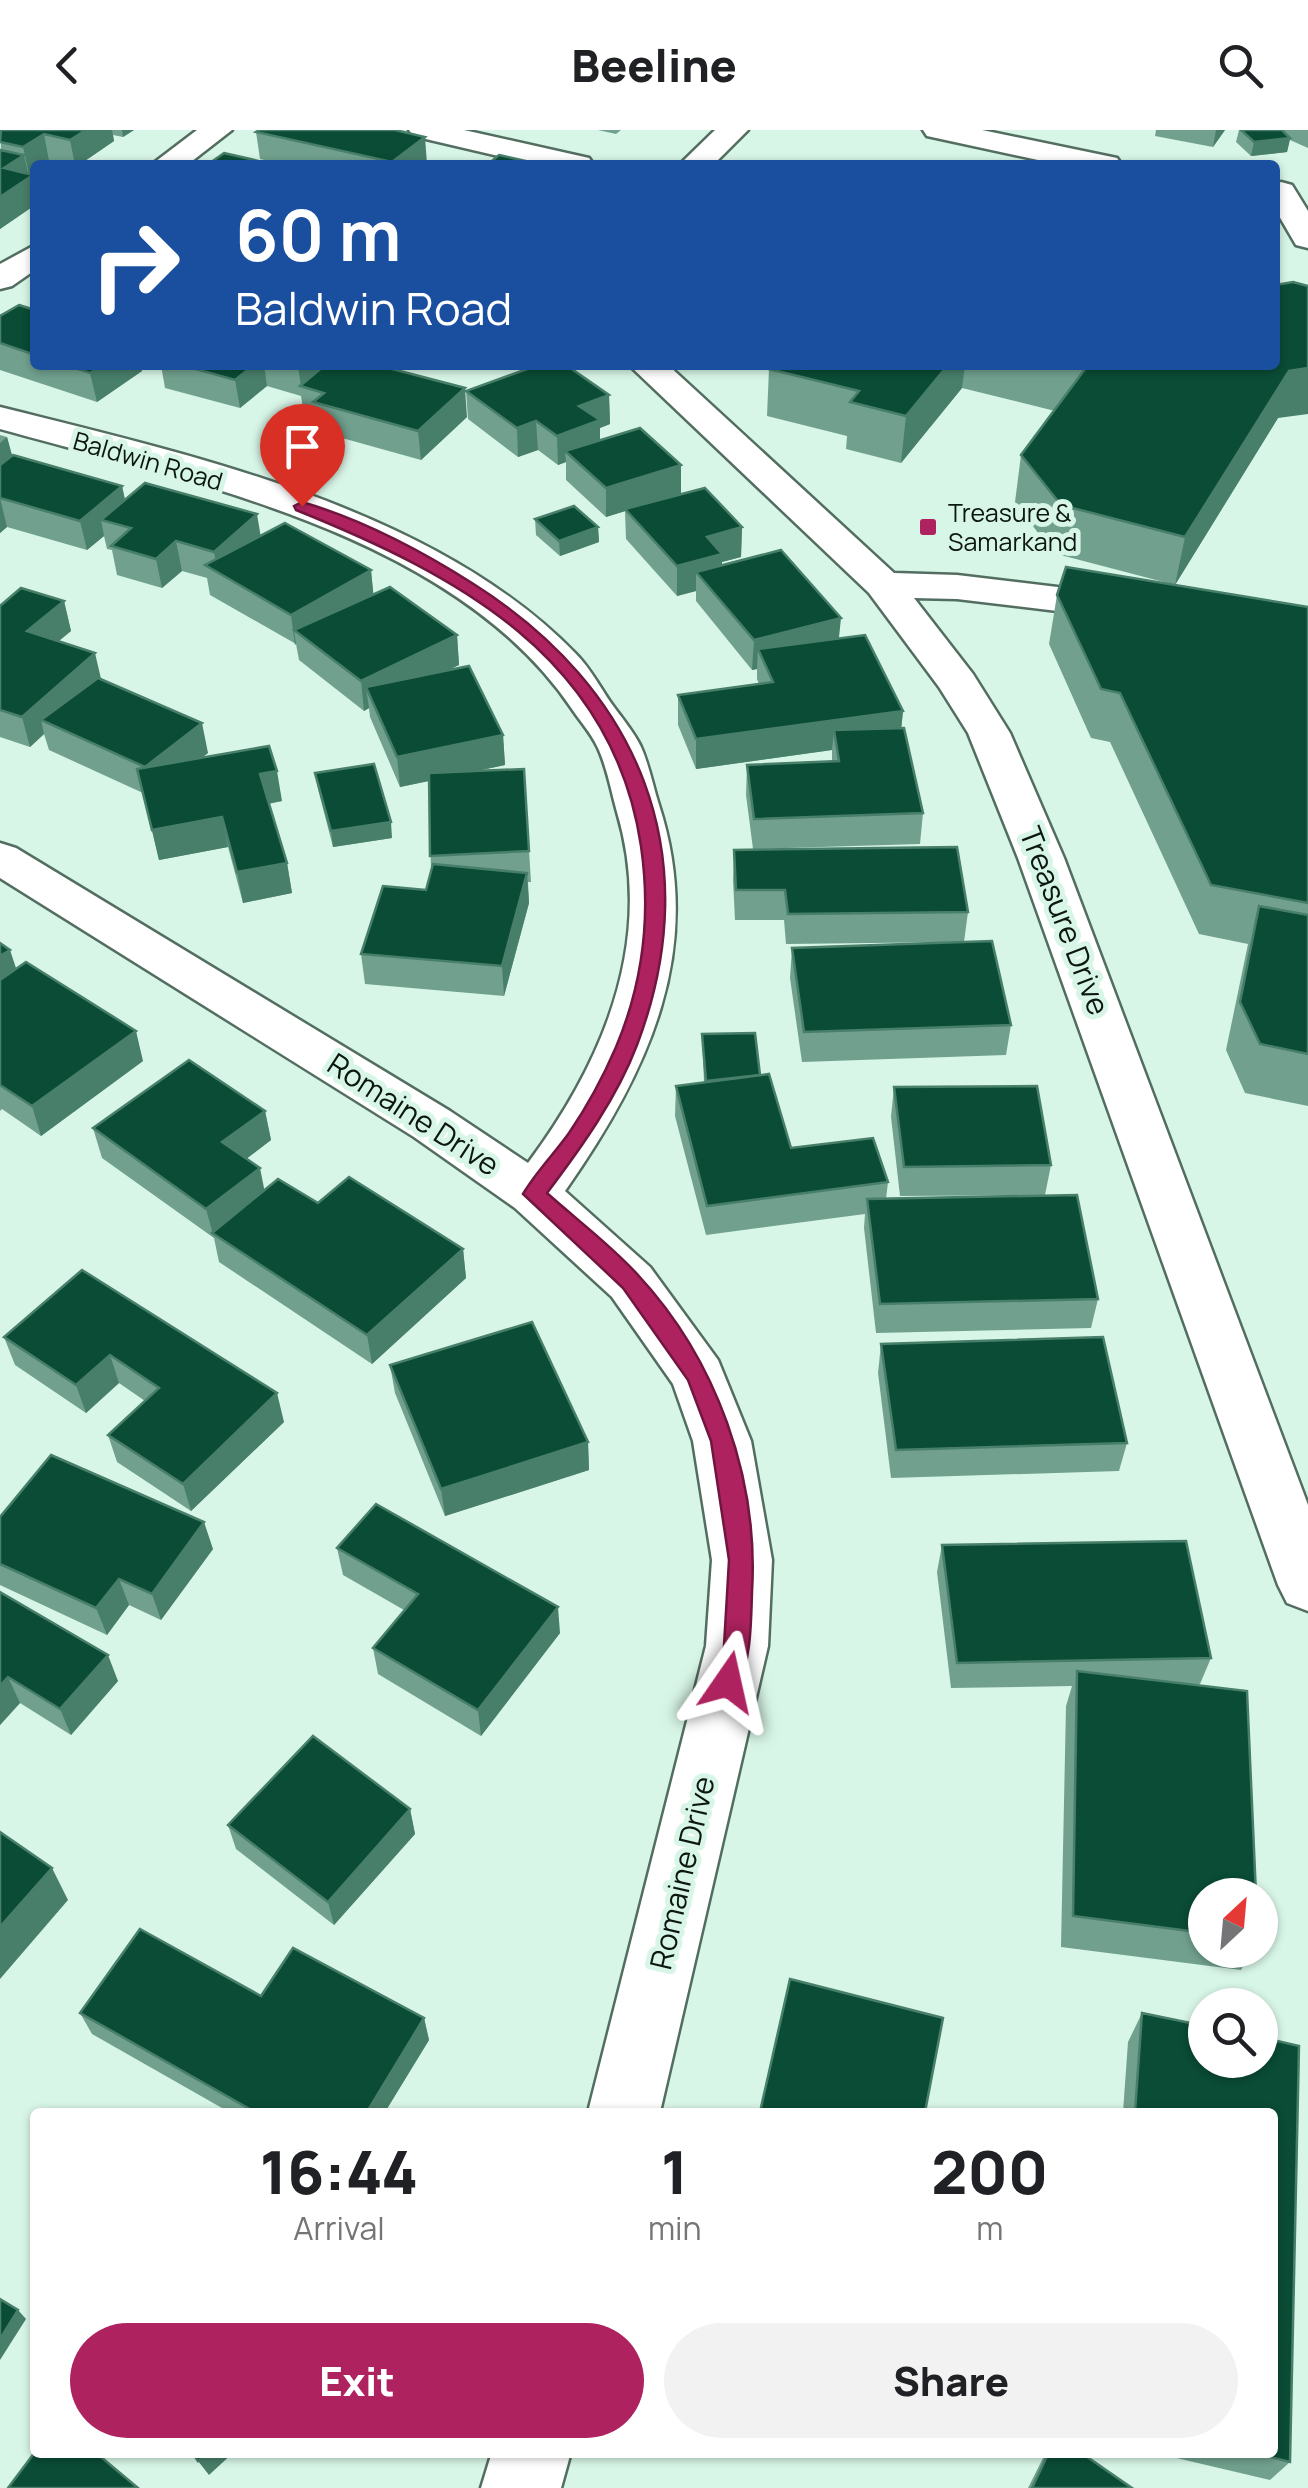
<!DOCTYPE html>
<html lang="en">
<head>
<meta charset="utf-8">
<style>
  :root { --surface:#fff; --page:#f2f2f2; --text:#202124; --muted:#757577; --accent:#ae225f }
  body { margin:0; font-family:Manrope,sans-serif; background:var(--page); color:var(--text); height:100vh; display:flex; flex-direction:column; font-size:38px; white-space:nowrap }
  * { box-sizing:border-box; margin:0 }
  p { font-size:32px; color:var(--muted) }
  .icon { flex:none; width:55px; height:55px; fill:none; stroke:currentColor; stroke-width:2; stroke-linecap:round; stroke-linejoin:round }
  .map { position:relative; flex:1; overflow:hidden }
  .sheet { position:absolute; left:30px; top:1978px; width:1248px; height:350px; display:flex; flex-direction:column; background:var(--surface); border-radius:10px; box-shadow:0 2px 8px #0004 }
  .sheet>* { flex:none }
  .banner { position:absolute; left:30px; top:30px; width:1250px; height:210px; border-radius:10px; box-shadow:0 2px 8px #0004; background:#1a4fa0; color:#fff; overflow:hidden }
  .needle { width:65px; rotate:26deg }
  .buttons { position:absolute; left:1188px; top:1748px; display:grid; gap:20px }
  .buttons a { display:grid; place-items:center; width:90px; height:90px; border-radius:50%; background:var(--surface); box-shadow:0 2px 8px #0004; font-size:50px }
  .pin { position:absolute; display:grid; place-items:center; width:85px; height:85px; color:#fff; margin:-102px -42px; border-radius:50% 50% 50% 0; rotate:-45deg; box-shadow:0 0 10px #0007 }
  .pin .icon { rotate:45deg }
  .me { position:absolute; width:110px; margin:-55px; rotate:11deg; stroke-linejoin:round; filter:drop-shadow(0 0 8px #0008) }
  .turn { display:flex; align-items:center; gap:35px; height:210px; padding:0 40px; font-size:45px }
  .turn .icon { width:130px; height:130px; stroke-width:2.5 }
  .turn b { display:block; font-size:70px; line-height:85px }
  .eta { display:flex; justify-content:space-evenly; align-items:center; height:170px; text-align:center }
  .eta b { font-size:60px; font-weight:800; line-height:70px }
  .action { display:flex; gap:20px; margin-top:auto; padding:20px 40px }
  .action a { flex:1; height:115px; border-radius:60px; background:var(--accent); color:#fff; font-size:40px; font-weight:800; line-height:115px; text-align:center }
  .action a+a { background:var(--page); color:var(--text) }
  header { display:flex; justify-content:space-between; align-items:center; height:130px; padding:0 40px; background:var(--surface); font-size:45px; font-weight:800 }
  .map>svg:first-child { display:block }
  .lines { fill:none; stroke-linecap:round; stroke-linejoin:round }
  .minor-casing { stroke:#536e61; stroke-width:5 }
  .minor { fill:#fff; fill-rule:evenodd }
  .wall { fill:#71a18e }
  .shaded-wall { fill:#487f6a }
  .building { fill:#0a4c35; stroke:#487f6a; stroke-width:2.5 }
  .route { fill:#ae225f; stroke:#71163e; stroke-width:2.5 }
  .poi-dot { fill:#ae225f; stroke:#d8f6e7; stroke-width:4 }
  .labels { text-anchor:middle; stroke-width:10; stroke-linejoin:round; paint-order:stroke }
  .far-street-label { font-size:25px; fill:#0d1712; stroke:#d8f6e7 }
  .far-poi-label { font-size:25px; fill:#0d1712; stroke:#d8f6e7; text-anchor:start }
  .street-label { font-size:30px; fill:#0d1712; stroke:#d8f6e7 }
</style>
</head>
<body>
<header><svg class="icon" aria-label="back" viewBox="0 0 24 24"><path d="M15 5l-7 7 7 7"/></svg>Beeline<svg class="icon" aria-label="search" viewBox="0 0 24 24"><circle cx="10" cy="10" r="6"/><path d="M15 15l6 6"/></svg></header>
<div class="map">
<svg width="1308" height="2358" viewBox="0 0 1308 2358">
  <rect width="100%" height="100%" fill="#d8f6e7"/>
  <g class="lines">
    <g class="minor-casing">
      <g id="minor">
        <polygon points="197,0 232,0 187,35 151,35"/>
        <polygon points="409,0 464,0 589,28 594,35 537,35 413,6"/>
        <polygon points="715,0 748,0 713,35 679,35"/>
        <polygon points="923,0 982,0 1117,28 1122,35 1061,35 927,6"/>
        <polygon points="1281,52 1292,55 1308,81 1308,118 1296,115 1275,79 1275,54"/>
        <polygon points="35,115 35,140 12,156 0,159 0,134"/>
        <polygon points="629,235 668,235 894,443 957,445 1132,466 1146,469 1152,478 1146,487 1132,490 957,469 914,468 973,544 1010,603 1064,728 1308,1375 1308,1481 1287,1473 1278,1455 1018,728 968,603 939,557 869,463"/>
        <path d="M0,277C191,325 435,378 576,524C590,538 600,557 611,573C621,587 634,602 641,617C649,635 653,656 659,675C706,820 648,943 565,1061L650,1137L718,1230L751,1311L772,1430L768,1516L660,1982H588L706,1516L712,1430L693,1311L673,1254L612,1167L515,1078L414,1007L0,748V713L16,718L450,981L528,1033C604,931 655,809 617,682C611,661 607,636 597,616C591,603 580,591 572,579C454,404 191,352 0,299Z"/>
        <polygon points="492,2322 571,2322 561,2358 481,2358"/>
      </g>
    </g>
    <use href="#minor" class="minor"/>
  </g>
  <g class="wall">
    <polygon points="1,0 134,0 123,7 113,5 114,11 79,35 67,35 49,31 43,35 35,35 35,40 29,44 35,75 0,99"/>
    <polygon points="598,0 621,0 616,4"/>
    <polygon points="1156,0 1225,0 1213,17 1155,6"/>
    <polygon points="1239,0 1308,0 1308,18 1290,10 1287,22 1251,26 1236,12"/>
    <polygon points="256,2 427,34 425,35 286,35 260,29"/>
    <polygon points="35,180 35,235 141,235 142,241 97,272 0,240 0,186"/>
    <polygon points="161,235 377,235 467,287 421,330 317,301 315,288 304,285 301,266 267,256 240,278 165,258"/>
    <polygon points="773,235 1275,235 1278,288 1175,455 1053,423 1015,372 1021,325 1055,281 962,258 901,333 846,319 847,306 767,286 769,239"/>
    <polygon points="466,261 609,265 610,294 600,298 600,310 681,335 681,364 665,369 742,397 741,427 722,432 722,435 839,508 903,581 901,598 923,683 920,714 753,719 746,665 747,635 832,632 832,620 696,639 678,595 678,565 759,554 757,549 757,539 752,540 696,471 696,461 677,466 626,409 625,381 606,387 566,350 566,332 558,335 538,320 518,327 468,289"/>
    <polygon points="0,305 7,307 12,326 122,356 125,369 261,406 371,440 373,464 457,505 459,535 448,540 503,605 505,635 478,641 524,639 531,752 528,752 529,773 504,866 365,854 361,824 426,760 431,741 429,651 400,657 370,587 369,578 364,581 299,530 296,514 210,465 207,448 182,441 162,458 117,445 112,420 107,419 104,406 87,420 7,397 0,403"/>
    <polygon points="535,389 598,397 599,412 560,426 536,405"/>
    <polygon points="1057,465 1308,477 1308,976 1245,963 1226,920 1248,814 1199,804 1110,612 1091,608 1049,514"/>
    <polygon points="64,471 71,501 58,511 101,550 208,623 201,628 282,671 269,674 287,733 292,763 243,773 228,717 159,730 143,663 49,620 44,604 30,617 0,607 0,476"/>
    <polygon points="315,643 392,708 333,717 318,659"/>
    <polygon points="734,720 968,782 964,812 1011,895 1006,925 802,932 790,848 792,818 956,812 786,814 784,790 735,790 733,750"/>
    <polygon points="0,813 16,839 143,931 41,1006 2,979 0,981"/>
    <polygon points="702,904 760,945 791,1018 888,1052 886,1069 1098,1169 1091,1198 876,1203 864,1098 865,1084 706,1105 675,986 676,956 704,952"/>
    <polygon points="894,957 1051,1035 1045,1065 900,1066 891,987"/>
    <polygon points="265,981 271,1010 246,1029 264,1060 318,1073 463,1119 466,1148 372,1234 219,1132 214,1108 102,1028 93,998"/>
    <polygon points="82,1140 284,1292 191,1381 117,1332 108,1305 145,1271 119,1253 86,1283 15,1235 4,1207"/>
    <polygon points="881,1214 1127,1313 1119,1341 891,1348 878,1243"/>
    <polygon points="390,1235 588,1312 589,1340 445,1386 395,1263"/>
    <polygon points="0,1387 213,1419 161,1490 129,1475 107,1505 0,1455"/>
    <polygon points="942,1415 1211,1528 1200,1554 1191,1554 1205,1765 1205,1820 1252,1820 1241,1840 1061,1817 1066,1576 1072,1556 951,1558 937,1442"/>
    <polygon points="337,1418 560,1503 481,1606 378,1544 373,1518 404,1480 343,1445"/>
    <polygon points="0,1462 118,1551 71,1605 20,1573 0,1595"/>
    <polygon points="410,1679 415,1704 334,1795 236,1719 228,1695"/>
    <polygon points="261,1866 424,1888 429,1910 385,1982 229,1982 92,1904 80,1883"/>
    <polygon points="1142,1883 1205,1896 1205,1930 1260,1930 1260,1907 1299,1916 1290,2332 1270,2350 1151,2322 1272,2322 1272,1982 1123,1982 1128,1912"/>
    <polygon points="1046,2322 1080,2322 1132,2358 1028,2358"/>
  </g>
  <g class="shaded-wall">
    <polygon points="86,0 112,0 114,11 79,35 75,35 70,10"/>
    <polygon points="122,0 134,0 123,7"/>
    <polygon points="1216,0 1225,0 1213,17"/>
    <polygon points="44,4 49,31 43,35 35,35 35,40 29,44 23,17"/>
    <polygon points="425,7 427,34 425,35 392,35 392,32"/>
    <polygon points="1290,8 1287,22 1251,26 1254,12"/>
    <polygon points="24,25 29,48 33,45 35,52 35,75 0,99 0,67 4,38"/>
    <polygon points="103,235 141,235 142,241 97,272 90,243"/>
    <polygon points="254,235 264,235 267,256 240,278 235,250"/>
    <polygon points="301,235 340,235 301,256 298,237"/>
    <polygon points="948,235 965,235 962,258 901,333 906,286"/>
    <polygon points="1308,238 1308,284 1278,288 1175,455 1185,407 1289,241"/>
    <polygon points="465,258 467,287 421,330 418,301"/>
    <polygon points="609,265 610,294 600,298 600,319 565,321 566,332 558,335 557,306 579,276"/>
    <polygon points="536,291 538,320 518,327 517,298"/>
    <polygon points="7,307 15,336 0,348 0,313"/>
    <polygon points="681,335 681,364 606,387 606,358"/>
    <polygon points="122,356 128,385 101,390 104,406 87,420 80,391"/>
    <polygon points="0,368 7,397 0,403"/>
    <polygon points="257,384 262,414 218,443 214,422"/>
    <polygon points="598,397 599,412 560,426 559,411"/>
    <polygon points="742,397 741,427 722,432 722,454 696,442 696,461 677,466 677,436 707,407"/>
    <polygon points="176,411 182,441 162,458 156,429"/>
    <polygon points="371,440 374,470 294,500 296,514 295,515 291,485"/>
    <polygon points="64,471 71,501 35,531 27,501"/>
    <polygon points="841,488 838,517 758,519 757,539 752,540 754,510"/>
    <polygon points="457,505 459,535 374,576 366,557 369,578 364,581 361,551"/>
    <polygon points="95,523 102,553 41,590 44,604 30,617 22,587"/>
    <polygon points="903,581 900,611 834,600 832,620 696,639 696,609"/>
    <polygon points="202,593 208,623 152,667 145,637"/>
    <polygon points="503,605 505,635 400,657 397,627"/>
    <polygon points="277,641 282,671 265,674 260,644"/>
    <polygon points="222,687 228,717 159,730 152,700"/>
    <polygon points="391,692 392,708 333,717 331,701"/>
    <polygon points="287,733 292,763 243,773 237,742"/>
    <polygon points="527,743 529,773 504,866 502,836"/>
    <polygon points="10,820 20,850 0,862 0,826"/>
    <polygon points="136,901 143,931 41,1006 32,976"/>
    <polygon points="265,981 271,1010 229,1042 222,1012"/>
    <polygon points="260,1038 266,1068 212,1103 214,1108 206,1079"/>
    <polygon points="463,1119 466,1148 372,1234 367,1205"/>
    <polygon points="110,1225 119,1253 86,1283 76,1255"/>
    <polygon points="277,1263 284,1292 191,1381 183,1354"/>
    <polygon points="588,1312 589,1340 445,1386 441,1359"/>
    <polygon points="204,1392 213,1419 161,1490 152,1464"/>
    <polygon points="119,1449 129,1475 107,1505 96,1478"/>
    <polygon points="558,1477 560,1503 481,1606 478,1580"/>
    <polygon points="108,1525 118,1551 71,1605 60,1579"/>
    <polygon points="8,1547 20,1573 0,1595 0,1556"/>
    <polygon points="410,1679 415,1704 334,1795 328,1772"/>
    <polygon points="52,1738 68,1770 0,1849 0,1797"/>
    <polygon points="424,1888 429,1910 385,1982 367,1982"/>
    <polygon points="18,2180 26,2189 0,2230 0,2209"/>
    <polygon points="208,2322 234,2322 209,2345 198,2331"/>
  </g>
  <g class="building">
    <polygon points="1,0 86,0 70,10 44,4 23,17 0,12"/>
    <polygon points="259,0 395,0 425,7 392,32 256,2"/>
    <polygon points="1241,0 1282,0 1290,8 1254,12"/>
    <polygon points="0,20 24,25 4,38 33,45 0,67"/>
    <polygon points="224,23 276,35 207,35"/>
    <polygon points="499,25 543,35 487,35"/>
    <polygon points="1293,152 1308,156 1308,238 1289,241 1185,407 1061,375 1021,325 1085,239 1068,235 1275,235 1275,155"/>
    <polygon points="19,175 35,180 35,225 0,213 0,186"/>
    <polygon points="65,235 103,235 90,243"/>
    <polygon points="181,235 254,235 235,250"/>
    <polygon points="325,235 377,235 465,258 418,301 313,272 324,263 300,256"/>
    <polygon points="538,235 566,235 609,265 579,276 600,290 557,306 536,291 517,298 466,261"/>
    <polygon points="773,235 948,235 906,286 850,272 859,261 769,239"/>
    <polygon points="640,298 681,335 606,358 565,321"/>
    <polygon points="13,325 122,356 80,391 0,368 0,335"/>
    <polygon points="145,353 257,384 214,422 176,411 156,429 111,416 131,398 101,390"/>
    <polygon points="705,358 742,397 707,407 722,424 677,436 625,379"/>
    <polygon points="574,376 598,397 559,411 535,389"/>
    <polygon points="285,393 371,440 291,485 205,435"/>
    <polygon points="781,420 841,488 754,510 696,442"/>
    <polygon points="1066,437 1308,477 1308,773 1211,755 1120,563 1101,559 1057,465"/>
    <polygon points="390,457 457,505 361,551 294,500"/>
    <polygon points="21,458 64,471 27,501 95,523 22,587 0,580 0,476"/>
    <polygon points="865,505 903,581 696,609 678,565 773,552 758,519"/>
    <polygon points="469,536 503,605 397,627 366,557"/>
    <polygon points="98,548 202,593 145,637 41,590"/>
    <polygon points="904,598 923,683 754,689 747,635 839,631 834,600"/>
    <polygon points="269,616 277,641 260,644 287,733 237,742 222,687 152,700 137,639"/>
    <polygon points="374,634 391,692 331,701 315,643"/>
    <polygon points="524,639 529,721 430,726 429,643"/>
    <polygon points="957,717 968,782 788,784 785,760 736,760 734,720"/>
    <polygon points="433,734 527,743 502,836 361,824 383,756 426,760"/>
    <polygon points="1259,776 1308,785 1308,924 1260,914 1240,872"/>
    <polygon points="992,811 1011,895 804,902 792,818"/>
    <polygon points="0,813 10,820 0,826"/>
    <polygon points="26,832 136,901 32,976 0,955 0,850"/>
    <polygon points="755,903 760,945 706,951 702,904"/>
    <polygon points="189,930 265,981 222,1012 260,1038 206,1079 93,998"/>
    <polygon points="769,944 791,1018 873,1008 888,1052 707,1076 676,956"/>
    <polygon points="1037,956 1051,1035 904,1037 894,957"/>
    <polygon points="349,1047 463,1119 367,1205 212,1103 278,1049 318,1073"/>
    <polygon points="1077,1065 1098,1169 880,1174 867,1069"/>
    <polygon points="82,1140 277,1263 183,1354 108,1305 159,1258 110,1225 76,1255 4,1207"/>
    <polygon points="532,1192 588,1312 441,1359 390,1235"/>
    <polygon points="1103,1207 1127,1313 896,1320 881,1214"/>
    <polygon points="51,1325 204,1392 152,1464 119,1449 96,1478 0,1434 0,1387"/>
    <polygon points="376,1374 558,1477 478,1580 373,1518 418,1464 337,1418"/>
    <polygon points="1186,1411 1211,1528 957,1533 942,1415"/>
    <polygon points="0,1462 108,1525 60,1579 8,1547 0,1556"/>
    <polygon points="1077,1541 1247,1561 1256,1765 1205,1765 1205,1803 1073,1786"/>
    <polygon points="313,1606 410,1679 328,1772 228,1695"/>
    <polygon points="0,1702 52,1738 0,1797"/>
    <polygon points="140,1799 261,1866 293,1818 424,1888 367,1982 255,1982 80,1883"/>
    <polygon points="790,1849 943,1888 925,1982 760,1982"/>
    <polygon points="1142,1883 1205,1896 1205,1930 1260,1930 1260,1907 1299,1916 1290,2332 1250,2322 1272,2322 1272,1982 1135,1982"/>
    <polygon points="0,2169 18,2180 0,2209"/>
    <polygon points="35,2322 95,2322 138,2358 8,2358"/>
    <polygon points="192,2322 208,2322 198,2331"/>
    <polygon points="1049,2322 1080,2322 1132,2358 1032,2358"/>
  </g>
  <path class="route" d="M302,372C361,389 420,420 472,453C639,558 709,725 637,915C617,968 581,1018 547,1063C577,1090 611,1115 638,1145C716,1229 759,1348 752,1462C751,1495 751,1530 737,1560L728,1563L719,1560L715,1552L724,1516L729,1430L711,1311L688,1250L623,1158L523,1064C536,1042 554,1024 569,1003C586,978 604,945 616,917C643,853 651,785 641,716C613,527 457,445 296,380L294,376Z"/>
  <rect class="poi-dot" x="918" y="387" width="20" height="20" rx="5"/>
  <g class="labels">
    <g class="far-street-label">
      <text transform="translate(148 331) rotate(16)" y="9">Baldwin Road</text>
    </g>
    <g class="far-poi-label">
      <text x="948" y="392">Treasure &amp;<tspan x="948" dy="29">Samarkand</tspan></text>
    </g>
    <g class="street-label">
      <text transform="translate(1064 791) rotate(69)" y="10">Treasure Drive</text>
      <text transform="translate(413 985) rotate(33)" y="10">Romaine Drive</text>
      <text transform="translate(683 1743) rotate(-77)" y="10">Romaine Drive</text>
    </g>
  </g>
</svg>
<div class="buttons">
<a><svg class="needle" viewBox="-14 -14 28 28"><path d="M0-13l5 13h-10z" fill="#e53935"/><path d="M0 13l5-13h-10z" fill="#757577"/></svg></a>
<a><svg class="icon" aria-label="search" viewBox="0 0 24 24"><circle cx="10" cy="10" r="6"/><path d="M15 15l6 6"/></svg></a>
</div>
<div class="pin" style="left:302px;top:376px;background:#d93025"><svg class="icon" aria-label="arrive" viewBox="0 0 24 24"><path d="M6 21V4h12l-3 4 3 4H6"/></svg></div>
<svg class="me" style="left:728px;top:1552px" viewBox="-20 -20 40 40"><path d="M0-17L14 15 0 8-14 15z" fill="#ae225f" stroke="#fff" stroke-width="4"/></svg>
<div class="banner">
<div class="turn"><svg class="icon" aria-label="right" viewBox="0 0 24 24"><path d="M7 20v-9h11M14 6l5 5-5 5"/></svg><div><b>60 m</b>Baldwin Road</div></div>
</div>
<section class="sheet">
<div class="eta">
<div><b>16:44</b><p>Arrival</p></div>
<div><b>1</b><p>min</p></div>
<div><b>200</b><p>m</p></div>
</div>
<div class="action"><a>Exit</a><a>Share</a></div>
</section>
</div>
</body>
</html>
